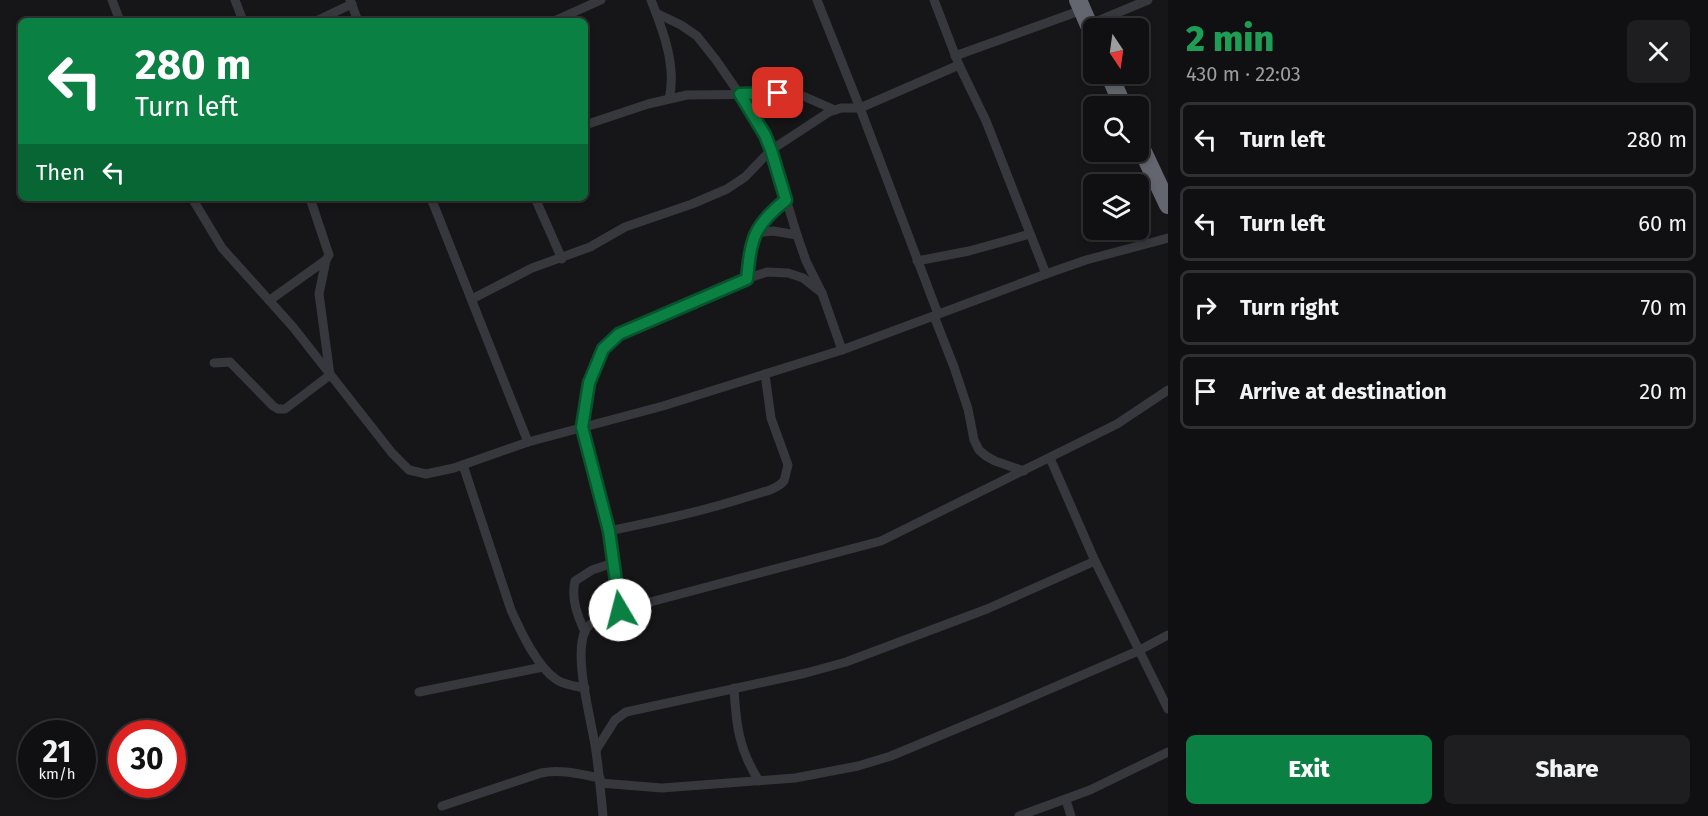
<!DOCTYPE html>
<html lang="en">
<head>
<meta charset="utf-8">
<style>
  :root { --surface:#101012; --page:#1e1e20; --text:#f1f3f6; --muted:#9c9d9f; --line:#303032; --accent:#0b8043 }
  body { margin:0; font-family:"Fira Sans",sans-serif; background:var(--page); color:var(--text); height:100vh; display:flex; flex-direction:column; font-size:22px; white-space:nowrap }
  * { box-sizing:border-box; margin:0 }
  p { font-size:20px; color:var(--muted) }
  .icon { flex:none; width:33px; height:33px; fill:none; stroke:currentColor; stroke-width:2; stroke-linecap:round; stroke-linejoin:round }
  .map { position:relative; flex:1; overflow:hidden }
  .panel { display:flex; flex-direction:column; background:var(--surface); width:540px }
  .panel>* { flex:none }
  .guide { position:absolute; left:18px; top:18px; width:570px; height:183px; border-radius:9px; box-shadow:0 3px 9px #0003,0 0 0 2px var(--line); background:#0b8043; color:#fff; overflow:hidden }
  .needle { width:39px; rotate:167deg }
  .tools { position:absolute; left:1083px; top:18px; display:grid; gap:12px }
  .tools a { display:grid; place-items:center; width:66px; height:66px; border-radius:9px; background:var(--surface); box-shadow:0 3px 9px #0003,0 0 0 2px var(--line); font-size:30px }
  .speed { position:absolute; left:18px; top:720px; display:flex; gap:12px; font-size:30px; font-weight:700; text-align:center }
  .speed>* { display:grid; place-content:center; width:78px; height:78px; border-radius:50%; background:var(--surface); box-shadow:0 3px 9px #0003,0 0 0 2px var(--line); line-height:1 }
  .speed small { font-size:15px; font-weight:400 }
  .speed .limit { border:9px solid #d22; background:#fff; color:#111 }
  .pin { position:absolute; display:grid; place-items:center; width:51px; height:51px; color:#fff; margin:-26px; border-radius:12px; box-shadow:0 3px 9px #0006 }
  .me { position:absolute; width:66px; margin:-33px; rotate:352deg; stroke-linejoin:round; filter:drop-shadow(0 0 4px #0008) }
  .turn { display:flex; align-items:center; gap:21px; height:126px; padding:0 18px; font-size:27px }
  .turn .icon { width:78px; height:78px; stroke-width:2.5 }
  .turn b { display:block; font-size:42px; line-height:51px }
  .then { display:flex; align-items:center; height:57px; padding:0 18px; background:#0003; gap:12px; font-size:22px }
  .round { display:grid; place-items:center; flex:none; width:63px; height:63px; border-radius:9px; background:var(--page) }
  .head { display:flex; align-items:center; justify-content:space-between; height:102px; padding:0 18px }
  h1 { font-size:36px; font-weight:800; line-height:45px; color:#1e9e55 }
  .cta { display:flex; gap:12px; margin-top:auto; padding:12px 18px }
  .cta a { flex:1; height:69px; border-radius:9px; background:var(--accent); color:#fff; font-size:24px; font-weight:800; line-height:69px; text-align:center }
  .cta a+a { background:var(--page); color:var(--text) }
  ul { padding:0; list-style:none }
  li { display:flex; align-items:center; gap:18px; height:75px; margin:0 12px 9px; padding:0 6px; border:3px solid var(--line); border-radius:9px }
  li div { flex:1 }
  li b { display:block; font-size:22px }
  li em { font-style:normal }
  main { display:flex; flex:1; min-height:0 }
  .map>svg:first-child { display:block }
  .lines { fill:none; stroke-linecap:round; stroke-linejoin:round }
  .street { stroke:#37383d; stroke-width:9 }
  .highway { stroke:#63666e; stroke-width:18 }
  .route-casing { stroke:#07532c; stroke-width:15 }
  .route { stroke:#0b8043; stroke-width:10 }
</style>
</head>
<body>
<main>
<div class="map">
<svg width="1168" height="816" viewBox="0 0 1168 816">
  <rect width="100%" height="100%" fill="#161618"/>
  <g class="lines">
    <g class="street">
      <polyline points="112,0 120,21"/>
      <polyline points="235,0 243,21"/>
      <polyline points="350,0 358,21"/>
      <path d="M651,0C663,30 677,67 669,99"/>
      <polyline points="817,0 860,108 938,314"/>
      <polyline points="934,0 959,65 986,121 1046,274"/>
      <polyline points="656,13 681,25 697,36 716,60 756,118 771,150 797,235 806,261 822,293 842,350"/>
      <polyline points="316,21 352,4"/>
      <polyline points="554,21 601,0"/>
      <polyline points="1088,25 1148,0"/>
      <polyline points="955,56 1082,10"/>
      <polyline points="585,125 648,104 687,95 790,94 803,96 835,110"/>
      <polyline points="192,198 222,248 293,327 392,453 409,470 426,474 454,468 528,442 663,406 842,350 1046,274 1086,260 1168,238"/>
      <polyline points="431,198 528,442"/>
      <polyline points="535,198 562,259"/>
      <polyline points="755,233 773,231 797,235"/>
      <polyline points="917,261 969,251 1030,234"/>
      <path d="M747,279C752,239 753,226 786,200"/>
      <polyline points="472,299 532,268 590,247 625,227 692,204 727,189 745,177 771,150 829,112 841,108 860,108 959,65"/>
      <polyline points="270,300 326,260 329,255 310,198"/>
      <polyline points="934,316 954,367 968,409 974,440 979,450 986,456 995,461 1024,471"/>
      <polyline points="214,363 230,362 273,406 278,409 285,409 330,375 319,294 326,260"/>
      <polyline points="1050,458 1095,561 1168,709"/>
      <path d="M463,465L511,610C521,632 537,667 557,680C565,685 575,686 585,688"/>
      <path d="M609,531C657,521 704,511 750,496C762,492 776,490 784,481L788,465L771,418L765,374"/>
      <polyline points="620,610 609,531 582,427 589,383 603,349 619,334 740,281 767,272 788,273 803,278 822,293"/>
      <path d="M585,632C577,615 571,598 575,581L592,570L613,563"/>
      <path d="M734,688C736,725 739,750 759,781"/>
      <polyline points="419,692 543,667"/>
      <polyline points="596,750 615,720 626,712 806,673 846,662 987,609 1095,561"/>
      <polyline points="600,783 662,788 795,778 858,766 891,756 999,711 1138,651 1168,635"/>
      <polyline points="1066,800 1071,816"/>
      <path d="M442,806L541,773C561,769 579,774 600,778"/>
      <path d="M603,816C601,794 599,773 596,751C592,722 573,657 585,631C591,619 609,615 620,610L881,541L1117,424L1168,390"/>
      <polyline points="1019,816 1090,790 1168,752"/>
    </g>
    <g class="highway">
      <polyline points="1078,0 1094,37"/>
      <polyline points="1109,74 1123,106"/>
      <polyline points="1138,141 1168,205"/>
    </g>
  </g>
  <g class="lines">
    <g class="route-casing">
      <path id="route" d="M620,610L609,531L582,427L589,383L603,349L619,334L747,279C751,239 753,226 786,200L771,150L765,135L740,94L778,93"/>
    </g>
    <use href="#route" class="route"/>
  </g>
</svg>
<div class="tools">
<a><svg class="needle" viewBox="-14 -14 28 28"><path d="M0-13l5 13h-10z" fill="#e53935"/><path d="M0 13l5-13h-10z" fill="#9c9d9f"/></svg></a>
<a><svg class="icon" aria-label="search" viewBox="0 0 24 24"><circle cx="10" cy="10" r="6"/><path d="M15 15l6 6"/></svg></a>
<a><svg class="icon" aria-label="layers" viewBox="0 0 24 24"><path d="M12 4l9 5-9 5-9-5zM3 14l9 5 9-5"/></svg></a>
</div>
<div class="speed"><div>21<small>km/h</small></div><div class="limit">30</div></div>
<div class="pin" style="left:778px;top:93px;background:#d93025"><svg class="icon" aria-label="arrive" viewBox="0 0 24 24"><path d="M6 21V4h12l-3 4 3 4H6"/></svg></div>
<svg class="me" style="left:620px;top:610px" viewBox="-20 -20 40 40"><circle r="19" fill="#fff"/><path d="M0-13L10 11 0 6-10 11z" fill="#0b8043"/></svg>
<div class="guide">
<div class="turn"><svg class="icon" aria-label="left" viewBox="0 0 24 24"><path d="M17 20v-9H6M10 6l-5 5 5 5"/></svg><div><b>280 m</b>Turn left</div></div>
<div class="then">Then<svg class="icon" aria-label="left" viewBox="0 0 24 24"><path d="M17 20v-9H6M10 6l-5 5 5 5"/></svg></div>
</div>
</div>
<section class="panel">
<div class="head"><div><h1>2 min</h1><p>430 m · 22:03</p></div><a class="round"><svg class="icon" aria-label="close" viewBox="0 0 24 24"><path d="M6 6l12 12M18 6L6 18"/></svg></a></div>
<ul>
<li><svg class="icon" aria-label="left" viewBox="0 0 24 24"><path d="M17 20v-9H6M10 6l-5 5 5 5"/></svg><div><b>Turn left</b></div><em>280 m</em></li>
<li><svg class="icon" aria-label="left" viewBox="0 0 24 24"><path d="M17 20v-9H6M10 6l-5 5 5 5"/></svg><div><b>Turn left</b></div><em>60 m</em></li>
<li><svg class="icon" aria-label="right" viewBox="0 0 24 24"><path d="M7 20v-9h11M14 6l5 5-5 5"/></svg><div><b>Turn right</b></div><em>70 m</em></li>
<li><svg class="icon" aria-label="arrive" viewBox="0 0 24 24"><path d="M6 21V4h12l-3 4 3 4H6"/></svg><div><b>Arrive at destination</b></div><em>20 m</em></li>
</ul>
<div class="cta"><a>Exit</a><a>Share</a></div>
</section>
</main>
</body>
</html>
